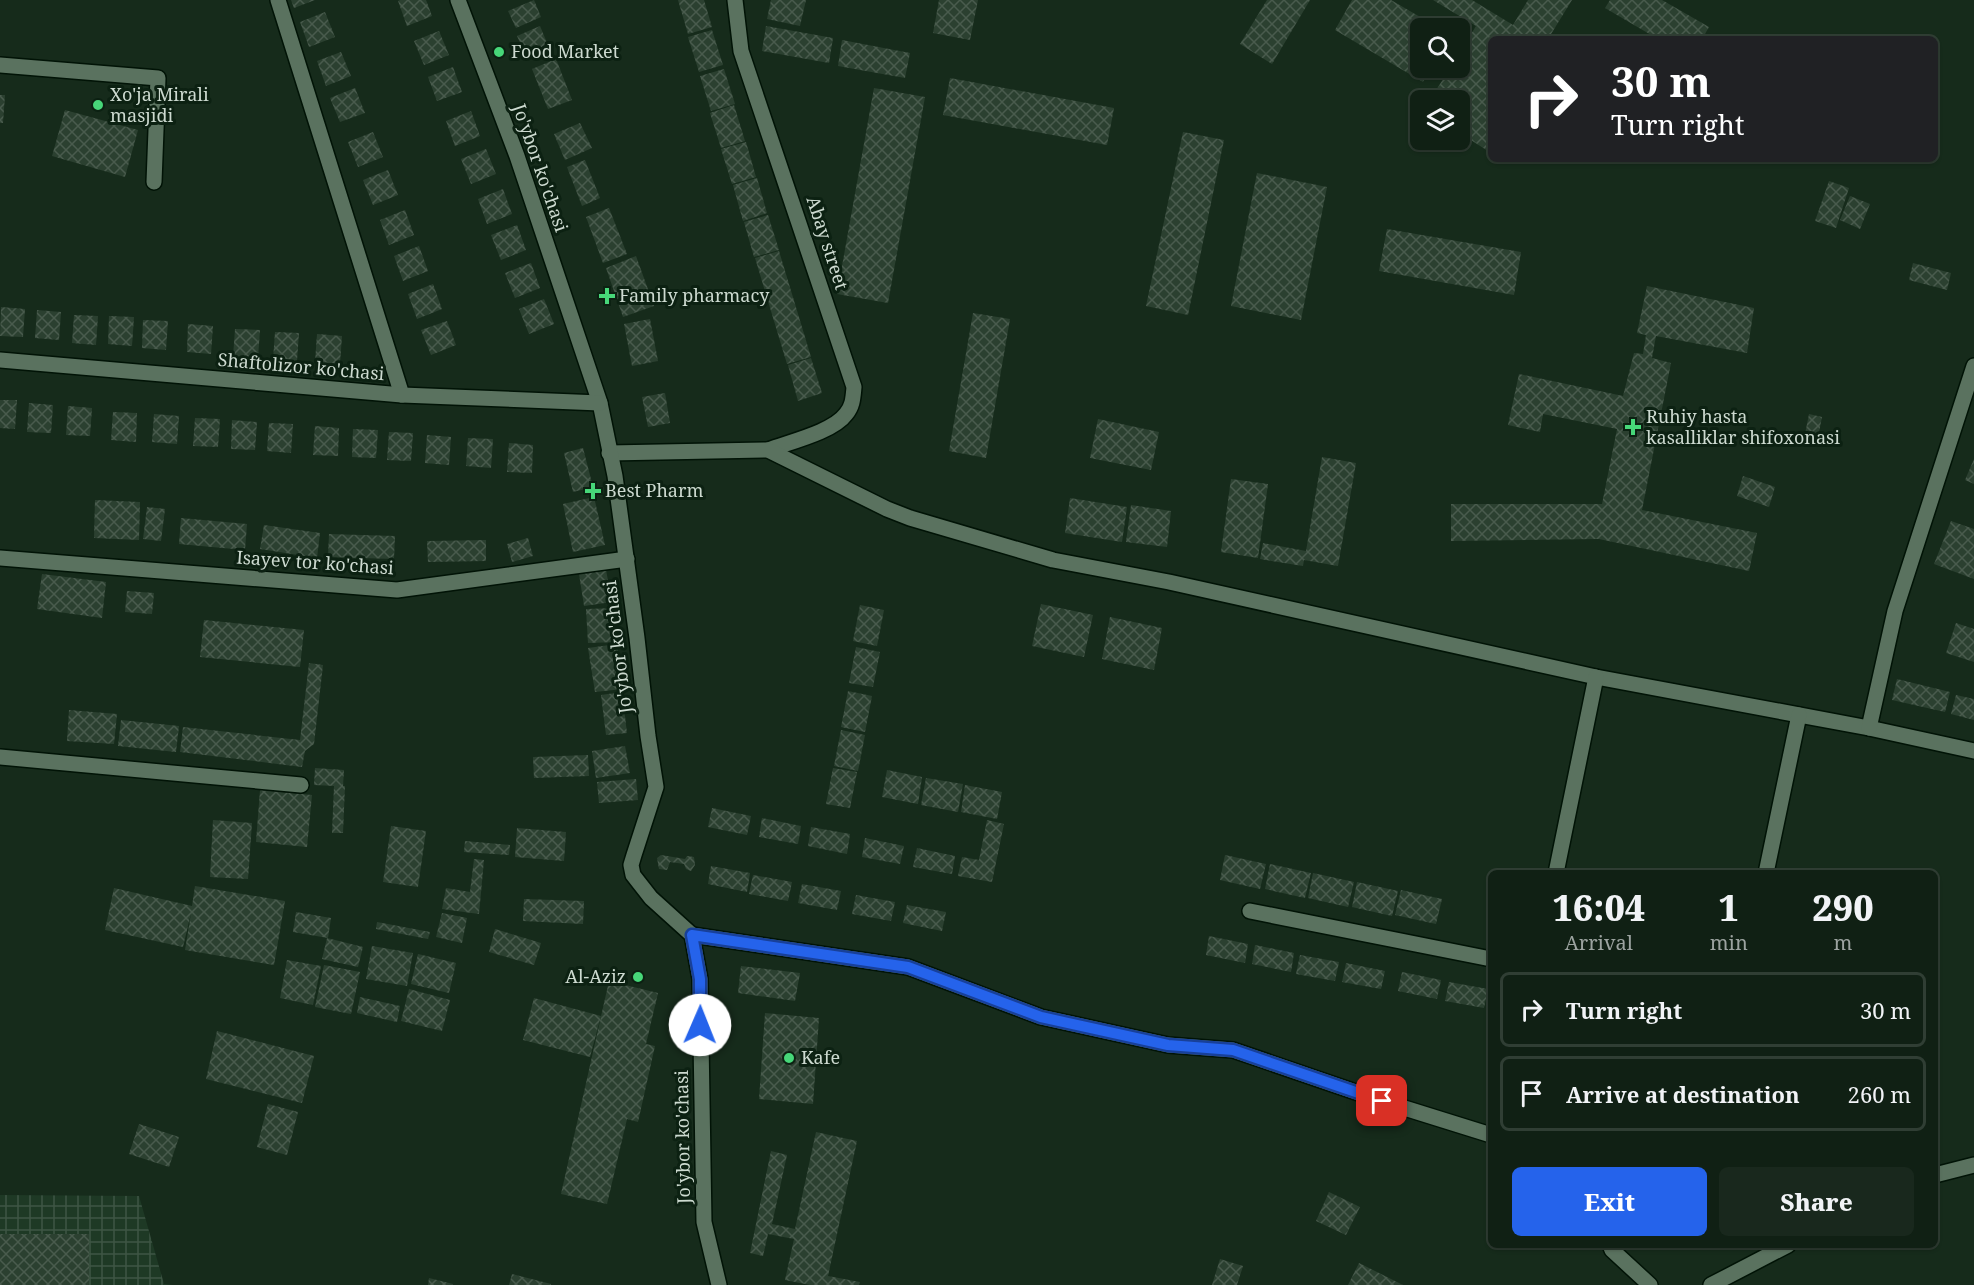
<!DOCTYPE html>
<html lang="en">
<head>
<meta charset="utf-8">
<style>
  :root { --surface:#102014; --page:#19281d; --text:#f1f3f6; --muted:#9ca3a0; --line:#303e34; --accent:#2563eb }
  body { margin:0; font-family:"Noto Serif",serif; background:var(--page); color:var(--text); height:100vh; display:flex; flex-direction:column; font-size:22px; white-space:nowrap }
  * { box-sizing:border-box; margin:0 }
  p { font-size:20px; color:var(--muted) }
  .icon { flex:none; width:33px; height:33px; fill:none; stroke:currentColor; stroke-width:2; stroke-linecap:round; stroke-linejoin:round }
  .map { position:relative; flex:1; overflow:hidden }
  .side { position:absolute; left:1488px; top:870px; width:450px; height:378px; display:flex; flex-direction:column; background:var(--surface); border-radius:9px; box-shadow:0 2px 4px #0004,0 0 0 2px var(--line) }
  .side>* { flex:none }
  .top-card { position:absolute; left:1488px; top:36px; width:450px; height:126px; border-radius:9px; box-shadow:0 2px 4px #0004,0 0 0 2px var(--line); background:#202124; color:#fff; overflow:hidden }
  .controls { position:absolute; left:1410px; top:18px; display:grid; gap:12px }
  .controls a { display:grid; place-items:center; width:60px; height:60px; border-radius:9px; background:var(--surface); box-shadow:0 2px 4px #0004,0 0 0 2px var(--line); font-size:30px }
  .pin { position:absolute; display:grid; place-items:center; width:51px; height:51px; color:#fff; margin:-26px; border-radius:12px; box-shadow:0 3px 9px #0006 }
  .me { position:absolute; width:66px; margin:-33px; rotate:1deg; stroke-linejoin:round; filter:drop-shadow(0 0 4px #0008) }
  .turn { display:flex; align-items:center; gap:21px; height:126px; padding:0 24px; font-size:27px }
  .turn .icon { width:78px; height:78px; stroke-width:2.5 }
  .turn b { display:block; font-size:42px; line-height:51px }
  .eta { display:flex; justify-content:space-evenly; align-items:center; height:102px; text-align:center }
  .eta b { font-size:36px; font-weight:800; line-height:42px }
  .primary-button { display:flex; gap:12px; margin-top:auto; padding:12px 24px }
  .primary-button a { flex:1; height:69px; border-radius:9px; background:var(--accent); color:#fff; font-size:24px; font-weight:800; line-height:69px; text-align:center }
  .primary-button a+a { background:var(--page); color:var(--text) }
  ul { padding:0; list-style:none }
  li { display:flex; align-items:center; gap:18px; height:75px; margin:0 12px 9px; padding:0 12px; border:3px solid var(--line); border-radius:9px }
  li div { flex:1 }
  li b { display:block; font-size:22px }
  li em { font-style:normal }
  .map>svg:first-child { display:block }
  .industrial { fill:url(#industrial-grid) }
  .building { fill:url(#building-cross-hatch) }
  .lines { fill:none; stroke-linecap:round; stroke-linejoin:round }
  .street-casing { stroke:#011306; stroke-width:18 }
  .secondary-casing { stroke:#011306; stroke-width:18 }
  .street { stroke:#5a725f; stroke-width:15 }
  .secondary { stroke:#5a725f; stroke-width:15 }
  .route-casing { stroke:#184099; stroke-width:15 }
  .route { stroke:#2563eb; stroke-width:10 }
  .poi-dot { fill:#47d779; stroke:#0c2112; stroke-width:2 }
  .labels { text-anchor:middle; stroke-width:6; stroke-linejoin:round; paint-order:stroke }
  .poi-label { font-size:18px; fill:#cddad0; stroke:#0c2112; text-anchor:start }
  .street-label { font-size:18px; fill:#cddad0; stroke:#0c2112 }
</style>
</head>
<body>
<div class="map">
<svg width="1974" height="1285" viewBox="0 0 1974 1285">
  <defs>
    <pattern id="industrial-grid" width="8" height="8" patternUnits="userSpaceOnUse" patternTransform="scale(1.5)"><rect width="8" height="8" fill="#1e3925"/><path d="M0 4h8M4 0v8" fill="none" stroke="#3e5544"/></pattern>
    <pattern id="building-cross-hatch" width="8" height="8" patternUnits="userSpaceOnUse" patternTransform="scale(1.5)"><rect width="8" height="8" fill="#2b4030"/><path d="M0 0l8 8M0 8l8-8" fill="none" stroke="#495b4d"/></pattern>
  </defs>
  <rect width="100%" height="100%" fill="#162b1b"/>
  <polygon class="industrial" points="0,1195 139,1196 164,1284 173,1285 0,1285"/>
  <g class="building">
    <polygon points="291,0 315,0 294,8"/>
    <polygon points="400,0 426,0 432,16 407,26 398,1"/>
    <polygon points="534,0 541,17 516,28 508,11"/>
    <polygon points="678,0 704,0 712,27 688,34"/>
    <polygon points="771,0 806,0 800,26 767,19"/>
    <polygon points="939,0 978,0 970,40 933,33"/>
    <polygon points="1267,0 1310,0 1272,64 1240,44"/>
    <polygon points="1352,0 1391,0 1439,28 1420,28 1420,68 1431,68 1423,82 1335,30"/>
    <polygon points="1433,0 1472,0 1513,25 1528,0 1572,0 1548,39 1491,39 1491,153 1460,133 1460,100 1430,100 1450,68 1460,68 1460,52 1476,26"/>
    <polygon points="1610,0 1662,0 1709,27 1702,39 1658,39 1605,8"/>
    <polygon points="325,12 335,37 309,47 300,22"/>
    <polygon points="540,26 550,50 528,60 517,36"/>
    <polygon points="766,26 833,38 829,63 762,51"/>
    <polygon points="712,30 723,65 699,72 688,37"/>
    <polygon points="439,31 449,55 424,65 414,41"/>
    <polygon points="842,40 910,53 905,78 838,66"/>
    <polygon points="341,52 351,76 326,86 317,61"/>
    <polygon points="556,59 572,100 548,109 532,69"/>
    <polygon points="453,67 462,92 437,101 428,77"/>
    <polygon points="724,69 735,104 711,111 700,76"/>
    <polygon points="950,78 1114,108 1107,145 943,115"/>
    <polygon points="355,88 365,113 340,122 330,98"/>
    <polygon points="874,88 925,97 888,303 837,294"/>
    <polygon points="0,95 5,95 3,123 0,123"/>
    <polygon points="734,105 745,141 721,148 710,113"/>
    <polygon points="65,110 138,130 125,177 52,156"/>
    <polygon points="471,111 480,136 455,146 446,121"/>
    <polygon points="580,123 592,148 565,160 554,134"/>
    <polygon points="373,132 383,157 358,167 348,142"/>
    <polygon points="1183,132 1224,140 1188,315 1146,306"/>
    <polygon points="746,142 756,177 732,184 721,149"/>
    <polygon points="486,149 496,174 471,184 461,159"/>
    <polygon points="585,160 600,198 582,206 567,167"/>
    <polygon points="388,170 398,195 373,205 363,180"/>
    <polygon points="1257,173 1327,187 1301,320 1231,306"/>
    <polygon points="757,178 767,213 743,221 733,185"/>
    <polygon points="1829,181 1849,188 1836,228 1815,221"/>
    <polygon points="503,189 512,214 487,224 478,199"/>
    <polygon points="1850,196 1870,204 1860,229 1840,220"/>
    <polygon points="609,208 627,254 603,263 586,217"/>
    <polygon points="405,210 414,235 389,245 380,220"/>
    <polygon points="768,215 779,250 754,257 744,222"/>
    <polygon points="517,225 526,250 501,260 491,235"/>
    <polygon points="1387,229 1521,252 1514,295 1379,271"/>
    <polygon points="419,246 428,271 403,281 394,256"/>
    <polygon points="779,251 811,357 787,364 755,258"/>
    <polygon points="636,256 654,306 623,317 606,268"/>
    <polygon points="531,263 540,288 515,298 505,273"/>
    <polygon points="1913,263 1951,273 1947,290 1909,280"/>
    <polygon points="433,284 442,309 417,319 408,294"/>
    <polygon points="1647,286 1754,308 1747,353 1656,336 1652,358 1671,363 1642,510 1757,533 1749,571 1599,539 1451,541 1451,504 1602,504 1617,429 1543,414 1540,432 1508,425 1519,374 1623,396 1634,353 1643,354 1646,335 1637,333"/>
    <polygon points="544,299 554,324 529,334 519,309"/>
    <polygon points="1,307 25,309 23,337 0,336"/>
    <polygon points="37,310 61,312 59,340 35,338"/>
    <polygon points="973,313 1010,319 986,458 949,451"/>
    <polygon points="74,315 98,316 96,345 72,343"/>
    <polygon points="109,316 134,317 132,346 108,344"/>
    <polygon points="650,319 658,361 632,366 624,324"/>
    <polygon points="143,320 168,321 166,350 142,348"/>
    <polygon points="447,321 456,345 431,355 421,330"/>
    <polygon points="188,324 213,326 211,354 187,352"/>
    <polygon points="235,329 260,330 258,358 233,357"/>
    <polygon points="275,332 299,333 297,361 273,360"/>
    <polygon points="317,334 342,336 340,364 315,362"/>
    <polygon points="811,358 822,393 798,401 788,365"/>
    <polygon points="665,393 670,423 648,427 642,397"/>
    <polygon points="0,400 17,400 15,429 0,428"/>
    <polygon points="29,403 53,405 51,433 27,432"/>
    <polygon points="68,406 92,408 90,436 66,435"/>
    <polygon points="113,412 137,413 136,442 111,440"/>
    <polygon points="154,414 179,416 177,444 152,442"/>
    <polygon points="1809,414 1822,417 1816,447 1803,444"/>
    <polygon points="195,418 220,419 218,447 193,446"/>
    <polygon points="1098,419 1159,432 1151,470 1090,458"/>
    <polygon points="232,420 257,422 255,450 231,449"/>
    <polygon points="269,423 293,424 291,453 267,451"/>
    <polygon points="315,426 339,428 338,456 313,455"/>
    <polygon points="353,429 378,430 376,458 352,457"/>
    <polygon points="389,432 413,433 411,461 387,460"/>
    <polygon points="427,435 451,437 449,465 425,463"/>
    <polygon points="468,438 493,439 491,468 466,466"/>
    <polygon points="509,443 533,445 532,473 507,472"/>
    <polygon points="583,448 593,487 573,492 564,453"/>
    <polygon points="1322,457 1356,463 1338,566 1304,560 1303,566 1260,559 1263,543 1306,551"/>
    <polygon points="1974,459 1974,484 1965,480"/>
    <polygon points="1743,476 1775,487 1769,507 1737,496"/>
    <polygon points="1231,479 1268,484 1258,558 1221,552"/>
    <polygon points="594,497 605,545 573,552 563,504"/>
    <polygon points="1070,498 1127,507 1122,542 1065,533"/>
    <polygon points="95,500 140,502 139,540 94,538"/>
    <polygon points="1131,505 1171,511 1167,547 1126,542"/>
    <polygon points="147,507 165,509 161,541 143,539"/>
    <polygon points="181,518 247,524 245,550 179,544"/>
    <polygon points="1951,521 1974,529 1974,579 1934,564"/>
    <polygon points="264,525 320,533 317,558 260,549"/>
    <polygon points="329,534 395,536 394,559 328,557"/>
    <polygon points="528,538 533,556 512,562 507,544"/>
    <polygon points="486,540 486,561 428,562 427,541"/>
    <polygon points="606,570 612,602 584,606 579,574"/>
    <polygon points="42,574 106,582 102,618 37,609"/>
    <polygon points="127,591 154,593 152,614 125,612"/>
    <polygon points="1041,604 1093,615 1084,657 1032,646"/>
    <polygon points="860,605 884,610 877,646 853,641"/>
    <polygon points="615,608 617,642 588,643 586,609"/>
    <polygon points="1110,617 1162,628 1154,670 1102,659"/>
    <polygon points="204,620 304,630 300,667 200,657"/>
    <polygon points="1956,623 1974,629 1974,662 1946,653"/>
    <polygon points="617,644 623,689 595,692 588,648"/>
    <polygon points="856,647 880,652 873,687 849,683"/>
    <polygon points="309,663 323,665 314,744 305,751 302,767 180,752 183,727 300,740"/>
    <polygon points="1897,679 1950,692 1945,712 1892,700"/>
    <polygon points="848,691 872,696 865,732 841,727"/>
    <polygon points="622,692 627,733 606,735 601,695"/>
    <polygon points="1956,695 1974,699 1974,720 1951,714"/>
    <polygon points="69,710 117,714 114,744 67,741"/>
    <polygon points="121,720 179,726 176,752 118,746"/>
    <polygon points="841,730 865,735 858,771 834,766"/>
    <polygon points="625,746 630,773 596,778 592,751"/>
    <polygon points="588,755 589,776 534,778 533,757"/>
    <polygon points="315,768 344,770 343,786 345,786 343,833 332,833 334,786 314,785"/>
    <polygon points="833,768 857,772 850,808 826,804"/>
    <polygon points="887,770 922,777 918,804 882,797"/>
    <polygon points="926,778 963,784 958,812 921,805"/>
    <polygon points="636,779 638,800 599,803 597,782"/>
    <polygon points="965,785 1002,792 997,819 961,812"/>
    <polygon points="260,790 312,795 307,847 256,842"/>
    <polygon points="712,808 751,816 747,835 708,827"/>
    <polygon points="762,818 801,826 798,844 759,837"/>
    <polygon points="213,820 252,823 248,879 210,877"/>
    <polygon points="987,820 1004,824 992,882 958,876 962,857 979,860"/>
    <polygon points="391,826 426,831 418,887 383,882"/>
    <polygon points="811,827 850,834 847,854 808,846"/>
    <polygon points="517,828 566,832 564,861 515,857"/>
    <polygon points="865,838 904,846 900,864 862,857"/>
    <polygon points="465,841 510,845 509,855 464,852"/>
    <polygon points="917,848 955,856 952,874 913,867"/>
    <polygon points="661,855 685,859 687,856 694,857 695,865 691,871 686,869 684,864 670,862 667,870 659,869 657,858"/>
    <polygon points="1225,855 1266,864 1260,889 1220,880"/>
    <polygon points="474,859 484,860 479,914 442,909 446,888 470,892"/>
    <polygon points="1270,864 1311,873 1305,898 1265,889"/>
    <polygon points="711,866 750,873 747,892 708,884"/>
    <polygon points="1313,873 1354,882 1348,907 1308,898"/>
    <polygon points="753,875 792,882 788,901 749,894"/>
    <polygon points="1357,882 1398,891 1392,916 1352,907"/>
    <polygon points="802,884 841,891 837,910 798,903"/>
    <polygon points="195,886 285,901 274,965 185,950 191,913 183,947 105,930 114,888 192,906"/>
    <polygon points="1401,890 1442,899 1436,924 1395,915"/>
    <polygon points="856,895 895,902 891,921 852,914"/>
    <polygon points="524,899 584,901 583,924 523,921"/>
    <polygon points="907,905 946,912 942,931 903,923"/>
    <polygon points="296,912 331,918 328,938 293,932"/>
    <polygon points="442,913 467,918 462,943 436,937"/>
    <polygon points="377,922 430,932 428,939 376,929"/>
    <polygon points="495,929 541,943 534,965 489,952"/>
    <polygon points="1209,936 1248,944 1245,963 1206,955"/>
    <polygon points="327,938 363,947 358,967 322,959"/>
    <polygon points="1255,945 1294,953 1291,972 1252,964"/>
    <polygon points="372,946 413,953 407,986 366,979"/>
    <polygon points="418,954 456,963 449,993 411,984"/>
    <polygon points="1300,955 1339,962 1335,981 1296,974"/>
    <polygon points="287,960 321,966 313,1005 280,998"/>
    <polygon points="1346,963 1385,971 1381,989 1342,982"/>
    <polygon points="324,965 360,972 351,1014 315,1007"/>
    <polygon points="741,966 800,973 795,1001 738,993"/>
    <polygon points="1402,972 1441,980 1437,999 1398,991"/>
    <polygon points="609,981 658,993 646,1044 655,1046 638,1122 627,1119 607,1204 561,1194"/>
    <polygon points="1449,982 1488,989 1484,1008 1445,1001"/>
    <polygon points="409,989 450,1000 442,1031 401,1021"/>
    <polygon points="360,997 400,1006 397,1022 357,1013"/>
    <polygon points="534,998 601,1016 590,1057 523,1040"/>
    <polygon points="765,1013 819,1018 813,1104 759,1099"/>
    <polygon points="217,1031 314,1056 302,1103 206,1079"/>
    <polygon points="268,1104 298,1112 287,1155 257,1147"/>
    <polygon points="139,1124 179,1137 169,1167 129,1154"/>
    <polygon points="816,1132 857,1141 828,1276 860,1282 859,1285 810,1285 785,1280 794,1239 768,1234 763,1256 750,1253 771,1151 787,1155 772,1224 795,1229"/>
    <polygon points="1329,1192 1360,1207 1346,1235 1316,1221"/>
    <rect x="0" y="1234" width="89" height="51"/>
    <polygon points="1220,1259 1243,1266 1237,1285 1212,1285"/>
    <polygon points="1359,1263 1403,1285 1348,1285"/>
    <polygon points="512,1274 551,1284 551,1285 509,1285"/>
    <polygon points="429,1278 453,1284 453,1285 428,1285"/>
  </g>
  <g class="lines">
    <g class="street-casing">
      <g id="street">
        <polyline points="278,0 402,395"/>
        <path d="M735,0L741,51L854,387C853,397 853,406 846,414C833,432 789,442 768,450"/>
        <polyline points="0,65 158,78 154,182"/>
        <polyline points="609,453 768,450 887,509 910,518 1053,560 1169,582 1596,677 1869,728 1974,751"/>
        <polyline points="0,558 397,590 627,559"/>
        <polyline points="1869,728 1895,611 1974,366"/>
        <polyline points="0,757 301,785"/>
        <polyline points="1556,873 1596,677"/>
        <polyline points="1766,873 1799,715"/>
        <polyline points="1250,911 1491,959"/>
        <polyline points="692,935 908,967 1041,1017 1168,1045 1233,1050 1382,1101 1491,1135"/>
        <polyline points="1935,1175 1974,1165"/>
        <polyline points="1610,1245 1612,1250 1650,1285"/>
        <polyline points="1711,1285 1788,1245"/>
      </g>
    </g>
    <g class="secondary-casing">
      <g id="secondary">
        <polyline points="458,0 517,156 600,403 615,476 637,638 648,736 656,787 634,855 631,865 633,875 651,898 692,935 700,979 704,1222 719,1285"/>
        <polyline points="0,360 402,395 600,403"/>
      </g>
    </g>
    <use href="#street" class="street"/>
    <use href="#secondary" class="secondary"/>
  </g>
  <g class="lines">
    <g class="route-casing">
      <polyline id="route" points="700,1025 700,979 692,935 908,967 1041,1017 1168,1045 1233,1050 1382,1101"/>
    </g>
    <use href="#route" class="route"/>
  </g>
  <g class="poi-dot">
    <circle cx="499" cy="52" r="6"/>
    <circle cx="98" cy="105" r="6"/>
    <path d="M604 287h6v6h6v6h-6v6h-6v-6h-6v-6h6z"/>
    <path d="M1630 418h6v6h6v6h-6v6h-6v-6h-6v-6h6z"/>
    <path d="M590 482h6v6h6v6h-6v6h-6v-6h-6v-6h6z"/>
    <circle cx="638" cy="977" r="6"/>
    <circle cx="789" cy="1058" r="6"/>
  </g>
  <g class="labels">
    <g class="poi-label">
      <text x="511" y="58">Food Market</text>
      <text x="110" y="101">Xo'ja Mirali<tspan x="110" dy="21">masjidi</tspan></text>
      <text x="619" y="302">Family pharmacy</text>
      <text x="1646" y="423">Ruhiy hasta<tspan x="1646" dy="21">kasalliklar shifoxonasi</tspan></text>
      <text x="605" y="497">Best Pharm</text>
      <text x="626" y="983" text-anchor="end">Al-Aziz</text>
      <text x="801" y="1064">Kafe</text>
    </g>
    <g class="street-label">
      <text transform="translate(540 168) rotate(71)" y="6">Jo'ybor ko'chasi</text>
      <text transform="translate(827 243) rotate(72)" y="6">Abay street</text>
      <text transform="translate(301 367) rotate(5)" y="6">Shaftolizor ko'chasi</text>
      <text transform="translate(315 563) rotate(4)" y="6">Isayev tor ko'chasi</text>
      <text transform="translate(618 647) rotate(-97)" y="6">Jo'ybor ko'chasi</text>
      <text transform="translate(683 1137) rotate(-91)" y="6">Jo'ybor ko'chasi</text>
    </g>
  </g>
</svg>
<div class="controls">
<a><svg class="icon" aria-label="search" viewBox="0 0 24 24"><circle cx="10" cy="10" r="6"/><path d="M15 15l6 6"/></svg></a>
<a><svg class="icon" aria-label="layers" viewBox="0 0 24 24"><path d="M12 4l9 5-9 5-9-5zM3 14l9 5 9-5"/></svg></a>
</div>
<div class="pin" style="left:1382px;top:1101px;background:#d93025"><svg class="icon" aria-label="arrive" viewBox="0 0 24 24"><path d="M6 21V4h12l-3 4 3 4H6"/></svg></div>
<svg class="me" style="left:700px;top:1025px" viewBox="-20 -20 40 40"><circle r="19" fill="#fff"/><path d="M0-13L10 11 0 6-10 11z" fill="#2563eb"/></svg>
<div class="top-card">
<div class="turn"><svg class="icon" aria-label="right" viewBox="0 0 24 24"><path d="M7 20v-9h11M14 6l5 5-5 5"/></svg><div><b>30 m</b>Turn right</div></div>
</div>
<section class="side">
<div class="eta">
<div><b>16:04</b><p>Arrival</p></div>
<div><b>1</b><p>min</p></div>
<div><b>290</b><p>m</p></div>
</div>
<ul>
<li><svg class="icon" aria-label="right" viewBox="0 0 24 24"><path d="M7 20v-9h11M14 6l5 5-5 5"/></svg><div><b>Turn right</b></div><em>30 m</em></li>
<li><svg class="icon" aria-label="arrive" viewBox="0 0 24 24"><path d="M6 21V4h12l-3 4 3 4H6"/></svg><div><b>Arrive at destination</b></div><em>260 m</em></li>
</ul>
<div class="primary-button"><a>Exit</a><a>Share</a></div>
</section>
</div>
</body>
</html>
